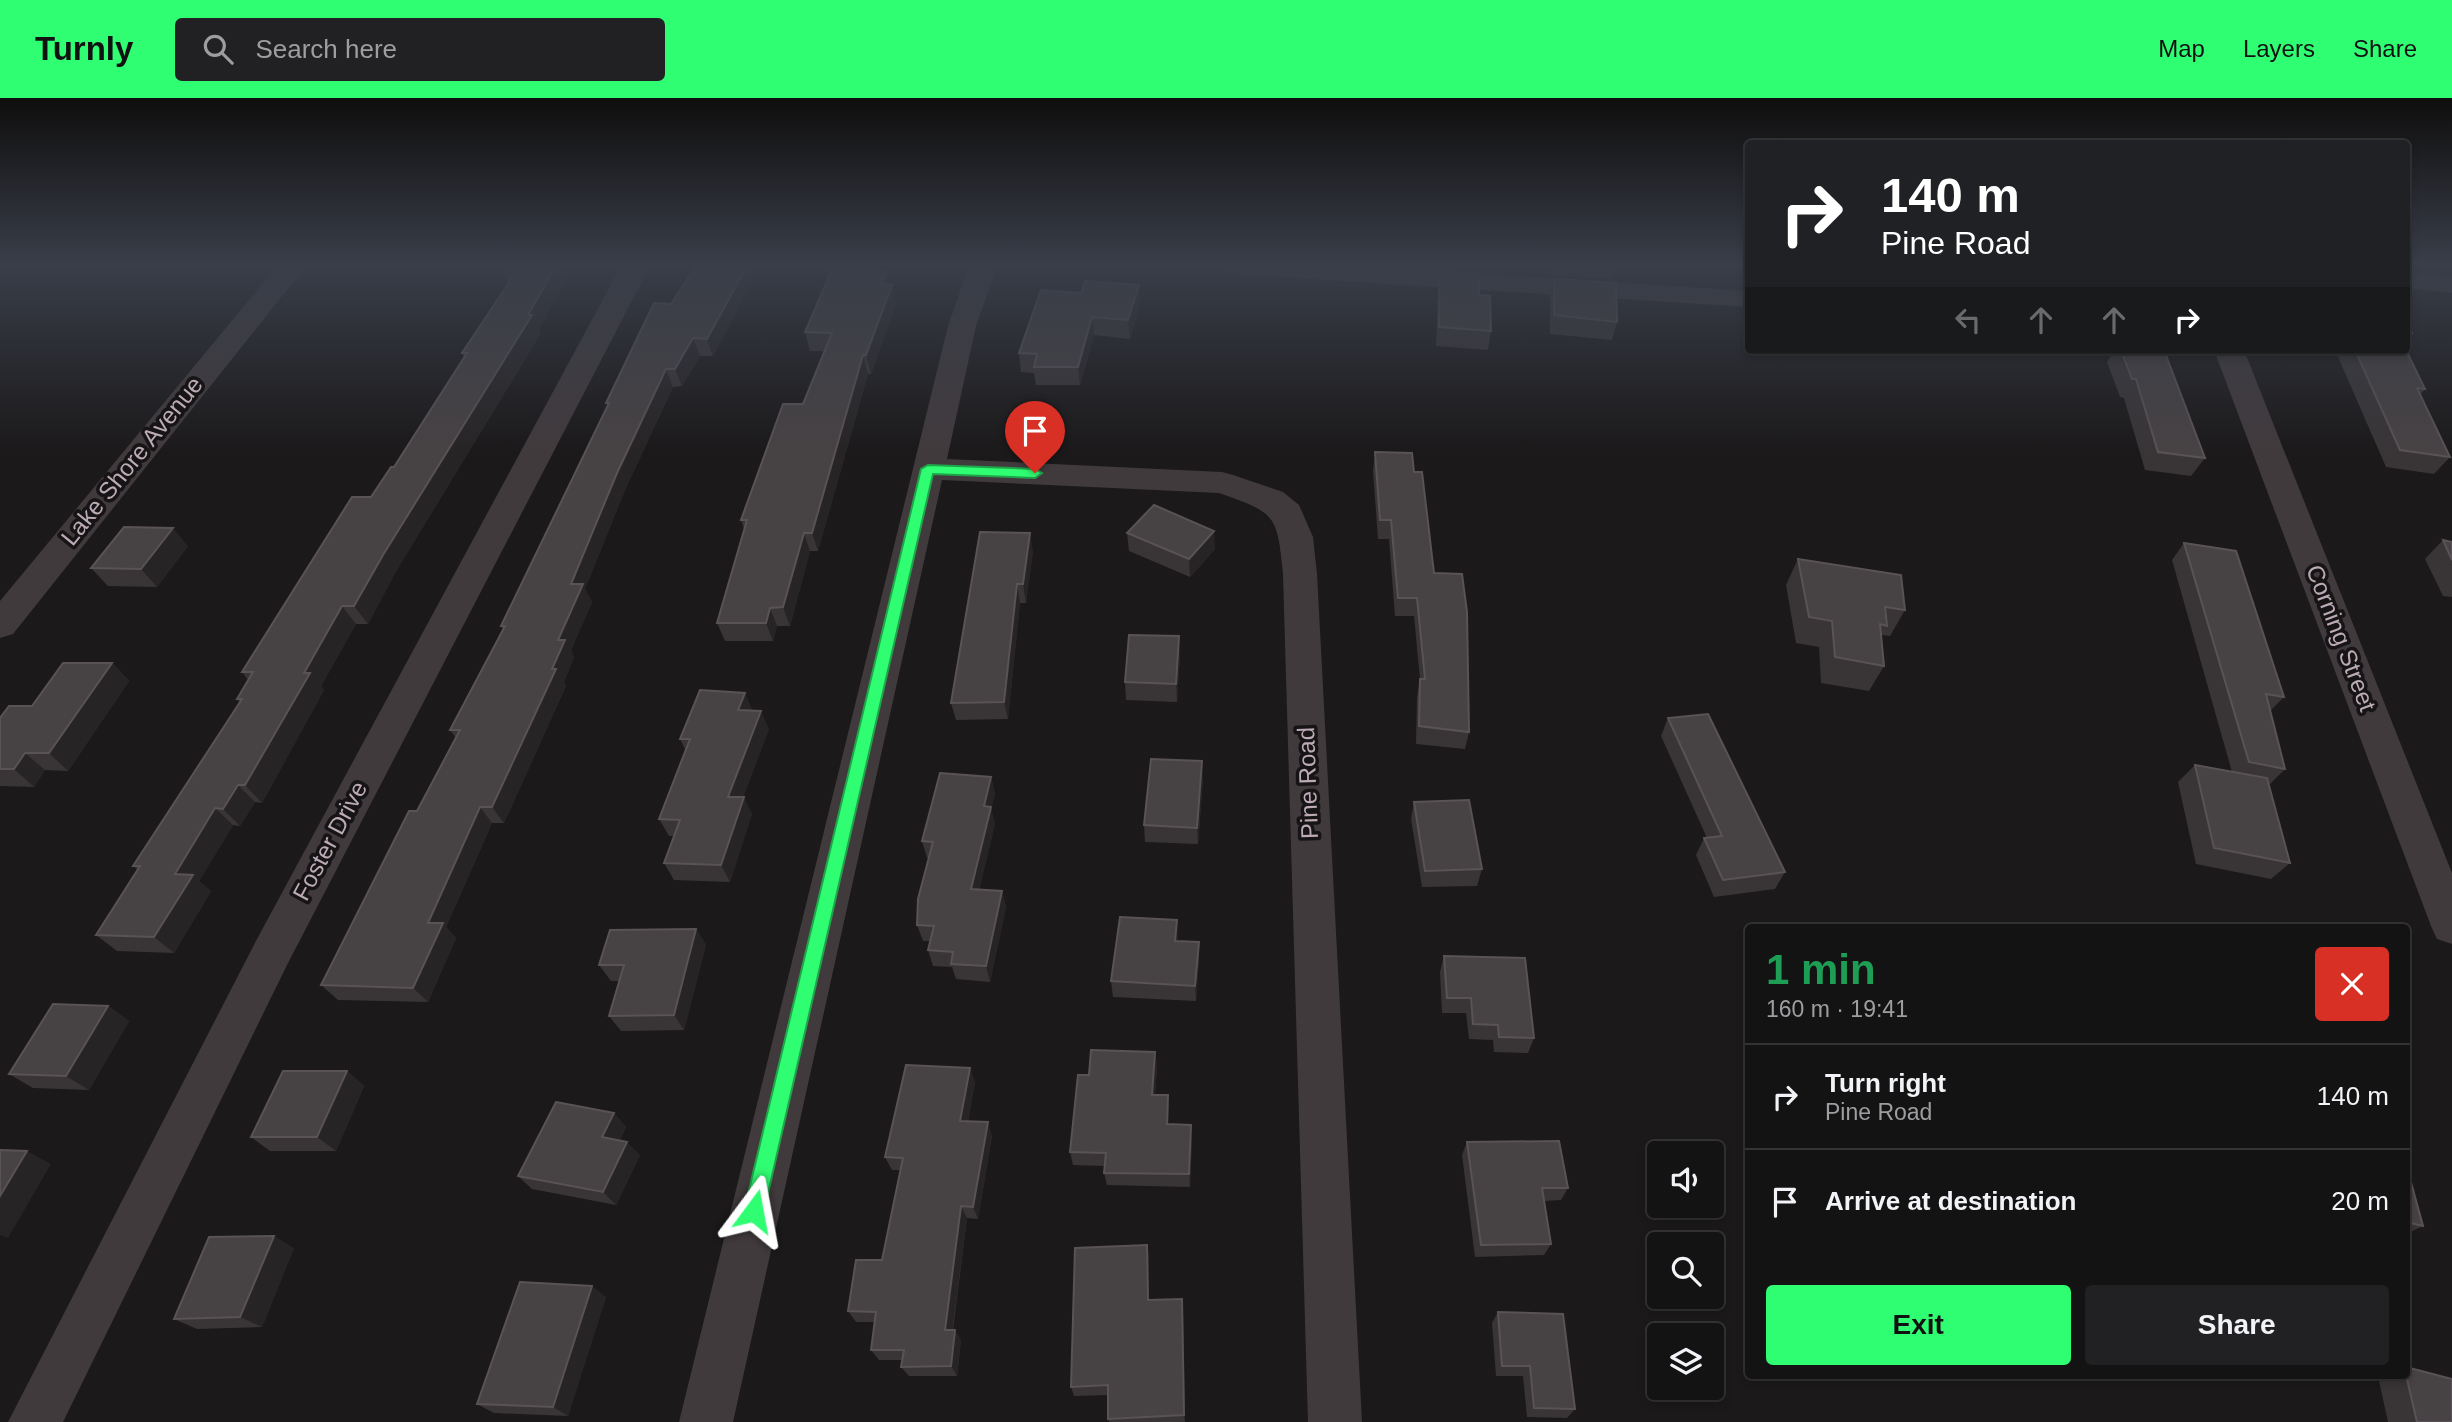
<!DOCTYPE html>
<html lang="en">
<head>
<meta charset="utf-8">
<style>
  :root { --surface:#141314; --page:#212022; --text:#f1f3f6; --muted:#9d9ea0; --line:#333234; --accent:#2ffd72 }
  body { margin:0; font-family:Arial,sans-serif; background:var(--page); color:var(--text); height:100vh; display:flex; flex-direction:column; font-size:26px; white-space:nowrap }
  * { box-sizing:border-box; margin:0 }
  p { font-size:23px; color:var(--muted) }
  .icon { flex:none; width:38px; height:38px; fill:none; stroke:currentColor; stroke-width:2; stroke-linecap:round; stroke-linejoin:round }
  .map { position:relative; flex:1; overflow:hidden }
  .drawer { position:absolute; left:1745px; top:826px; width:665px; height:455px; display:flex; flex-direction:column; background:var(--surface); border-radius:7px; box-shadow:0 4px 10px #0003,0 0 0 2px var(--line) }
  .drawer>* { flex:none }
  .top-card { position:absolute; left:1745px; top:42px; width:665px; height:214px; border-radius:7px; box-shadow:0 4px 10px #0003,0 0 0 2px var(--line); background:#202124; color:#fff; overflow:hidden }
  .fabs { position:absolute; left:1647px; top:1043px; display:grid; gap:14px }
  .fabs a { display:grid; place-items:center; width:77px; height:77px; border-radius:7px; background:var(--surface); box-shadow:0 4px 10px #0003,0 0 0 2px var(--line); font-size:35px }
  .pin { position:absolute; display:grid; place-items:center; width:60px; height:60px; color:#fff; margin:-72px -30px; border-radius:50% 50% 50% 0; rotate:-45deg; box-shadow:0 0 7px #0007 }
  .pin .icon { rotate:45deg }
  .me { position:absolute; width:77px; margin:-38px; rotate:13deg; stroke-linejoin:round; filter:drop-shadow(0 0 5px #0008) }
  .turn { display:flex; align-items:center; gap:24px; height:147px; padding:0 21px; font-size:32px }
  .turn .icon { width:91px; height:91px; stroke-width:2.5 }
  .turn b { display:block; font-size:49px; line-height:60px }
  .lanes { display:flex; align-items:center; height:66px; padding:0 21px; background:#0003; justify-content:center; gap:35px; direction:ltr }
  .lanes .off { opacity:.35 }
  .round { display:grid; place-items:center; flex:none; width:74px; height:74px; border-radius:7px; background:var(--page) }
  .headline { display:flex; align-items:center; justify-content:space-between; height:119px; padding:0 21px }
  h1 { font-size:42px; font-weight:800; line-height:52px; color:#1e9e55 }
  .primary-button { display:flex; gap:14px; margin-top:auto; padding:14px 21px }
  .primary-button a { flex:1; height:80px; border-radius:7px; background:var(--accent); color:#111; font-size:28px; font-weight:800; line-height:80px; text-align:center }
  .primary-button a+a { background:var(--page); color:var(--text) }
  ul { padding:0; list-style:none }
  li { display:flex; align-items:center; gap:21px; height:105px; padding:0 21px; border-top:2px solid var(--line) }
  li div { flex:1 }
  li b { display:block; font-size:26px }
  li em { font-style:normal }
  header { display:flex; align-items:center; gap:42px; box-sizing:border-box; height:98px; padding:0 35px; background:var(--accent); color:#111 }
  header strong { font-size:33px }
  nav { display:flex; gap:38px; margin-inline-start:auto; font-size:24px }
  .search { width:490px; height:63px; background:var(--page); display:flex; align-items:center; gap:18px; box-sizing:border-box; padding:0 24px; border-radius:7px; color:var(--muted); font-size:26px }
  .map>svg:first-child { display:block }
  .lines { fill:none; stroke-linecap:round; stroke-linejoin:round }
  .minor { fill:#413a3d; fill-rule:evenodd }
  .tertiary { fill:#413a3d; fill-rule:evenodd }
  .wall { fill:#393537 }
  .shaded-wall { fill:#272425 }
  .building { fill:#474244; stroke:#595256; stroke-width:2 }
  .route { fill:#2ffd72; stroke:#1fa44a; stroke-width:2 }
  .labels { text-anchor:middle; stroke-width:7; stroke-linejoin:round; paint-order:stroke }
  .street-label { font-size:24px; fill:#bcabb6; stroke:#161415 }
</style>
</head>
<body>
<header>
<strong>Turnly</strong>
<div class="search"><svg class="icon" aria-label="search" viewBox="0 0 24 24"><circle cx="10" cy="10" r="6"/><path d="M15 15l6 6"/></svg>Search here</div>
<nav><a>Map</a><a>Layers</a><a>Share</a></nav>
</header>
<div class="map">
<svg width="2452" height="1324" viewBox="0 0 2452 1324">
  <rect width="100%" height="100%" fill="#1b191a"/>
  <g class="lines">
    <g class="minor">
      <polygon points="277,168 306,168 13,536 0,540 0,503"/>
      <polygon points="621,168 650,168 287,867 63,1324 8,1324 257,841"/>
      <path d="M969,168H997L976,228L947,361L1222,374L1233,377L1283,394L1299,407L1313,439L1317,476L1362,1324H1308L1283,476C1277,416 1276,415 1219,395L942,382L733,1324H679L948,228Z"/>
      <polygon points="1220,168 1365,168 1748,193 1748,209 1234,176 1224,174"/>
      <polygon points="2406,174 2452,179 2452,195 2406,190"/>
    </g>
    <polygon class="tertiary" points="2214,252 2244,252 2452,775 2452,846 2437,841 2431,828"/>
  </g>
  <g class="wall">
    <polygon points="501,168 574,168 539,231 541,235 395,475 368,526 356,526 321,588 324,592 262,705 255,704 240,728 233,727 199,783 211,793 174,855 117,853 96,837 138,772 133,768 240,605 237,601 248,582 242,574 394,369 464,259 462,255 510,184 508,184"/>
    <polygon points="696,168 758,168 759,172 713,258 700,258 682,288 673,289 625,392 585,491 592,504 571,552 574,559 564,584 566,588 504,725 492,725 446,829 456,840 428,904 338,902 321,887 456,640 450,632 503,532 501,528 608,309 606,305"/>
    <polygon points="1438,168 1477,168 1476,173 1438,170"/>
    <polygon points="1550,168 1615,168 1611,181 1550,177"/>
    <polygon points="1704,168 1745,168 1744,170"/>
    <polygon points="1440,173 1479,197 1491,233 1488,252 1436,248 1438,192"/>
    <polygon points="1554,181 1617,224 1612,242 1550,236 1550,199"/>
    <polygon points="891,187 896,205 871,276 868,276 818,453 810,453 790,528 777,528 773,543 725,543 717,525 744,431 741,422 803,306 825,253 810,253 805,234"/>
    <polygon points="1041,192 1140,206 1130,241 1094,237 1080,287 1036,287 1034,275 1021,274 1019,255"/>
    <polygon points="2406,224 2412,235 2406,242"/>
    <polygon points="2115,252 2164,252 2205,360 2191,378 2145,372 2124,300 2120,299 2107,264"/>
    <polygon points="2335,252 2406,252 2425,291 2420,297 2450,359 2434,376 2386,369"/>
    <polygon points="1375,354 1414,374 1434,475 1469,634 1465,651 1416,646 1417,599 1420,581 1414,518 1395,518 1389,441 1378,441 1373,373"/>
    <polygon points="1127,435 1215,451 1190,479 1129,453"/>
    <polygon points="2443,442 2452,444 2452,499 2443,498 2425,461"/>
    <polygon points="2184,445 2284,599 2270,613 2285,671 2269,687 2290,765 2271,781 2196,766 2178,684 2195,667 2232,674 2172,462"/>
    <polygon points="188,448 157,489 108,488 91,470"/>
    <polygon points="1033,453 1026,505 1020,505 1008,621 956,622 951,605"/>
    <polygon points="1798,461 1905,512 1890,538 1882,537 1881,539 1884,568 1869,593 1821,585 1819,549 1796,545 1786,487"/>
    <polygon points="1180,556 1177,604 1126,602 1125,584"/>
    <polygon points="112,565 129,583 68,673 45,672 34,689 0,688 0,620 32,608"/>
    <polygon points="1668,620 1785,774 1775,791 1714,799 1696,757 1704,740 1707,740 1661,638"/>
    <polygon points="769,631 743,699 752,716 730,784 674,782 664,765 674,738 669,738 659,721 686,653 680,641"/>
    <polygon points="991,679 995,696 991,711 995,726 979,791 1002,793 1006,809 990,884 956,881 952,869 933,868 928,852 930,843 923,843 917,827 929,760 927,760 922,743"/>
    <polygon points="1203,681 1198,746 1145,744 1144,727"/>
    <polygon points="1414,704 1482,771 1477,788 1422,789 1411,721"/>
    <polygon points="696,831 706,847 684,932 621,933 609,918 620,883 611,883 599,867"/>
    <polygon points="1178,838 1178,843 1199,860 1196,903 1113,899 1111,883"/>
    <polygon points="1444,858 1534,940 1528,955 1494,954 1493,942 1469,941 1466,915 1442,915 1440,874"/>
    <polygon points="108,908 129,923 89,992 33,990 9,976"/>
    <polygon points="1155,954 1157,969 1155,997 1169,1011 1168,1026 1192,1040 1190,1089 1107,1087 1104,1075 1105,1068 1073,1067 1070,1054 1089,977"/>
    <polygon points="347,973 364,988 336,1053 270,1053 251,1039"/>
    <polygon points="975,984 968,1023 992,1038 978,1121 967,1120 953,1232 961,1242 957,1278 909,1278 901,1269 903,1262 879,1262 871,1252 874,1224 856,1224 848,1213 882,1162 900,1072 892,1072 885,1059"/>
    <polygon points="614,1015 626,1029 620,1042 640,1057 616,1107 532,1091 518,1078"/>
    <polygon points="1467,1044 1568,1090 1561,1102 1544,1103 1551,1146 1544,1157 1475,1159 1462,1057"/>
    <polygon points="2406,1066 2423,1128 2406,1136"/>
    <polygon points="1147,1147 1149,1159 1149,1202 1183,1212 1185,1324 1109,1324 1108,1321 1108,1297 1074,1298 1071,1289"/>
    <polygon points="294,1150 262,1229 197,1231 174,1221"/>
    <polygon points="606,1199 568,1318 494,1315 477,1306"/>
    <polygon points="1498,1214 1575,1311 1567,1320 1527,1319 1523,1278 1496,1278 1492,1225"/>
    <polygon points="2378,1278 2406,1278 2452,1324 2388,1324"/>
  </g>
  <g class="shaded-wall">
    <polygon points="556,168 574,168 539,231 541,235 395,475 368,526 354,508 383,457 528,217"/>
    <polygon points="747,168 758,168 759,172 713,258 707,241"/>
    <polygon points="888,173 896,205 871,276 866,257 881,186"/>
    <polygon points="1139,187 1140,206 1130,241 1128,222"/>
    <polygon points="1092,219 1094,237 1080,287 1078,269"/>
    <polygon points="693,240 700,258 682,288 675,271"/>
    <polygon points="863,257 868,276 818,453 812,435"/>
    <polygon points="666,271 673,289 625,392 585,491 592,504 571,552 574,559 564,584 566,588 504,725 492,709 552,571 571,486 617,375"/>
    <polygon points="173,430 188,448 157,489 141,471"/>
    <polygon points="1214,433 1215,451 1190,479 1189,461"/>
    <polygon points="804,435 810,453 790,528 783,509"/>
    <polygon points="1030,435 1033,453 1026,505 1023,486"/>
    <polygon points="1017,486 1020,505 1008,621 1004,604"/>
    <polygon points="342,508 356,526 321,588 324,592 262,705 245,687 304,575"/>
    <polygon points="770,510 777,528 773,543 766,525"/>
    <polygon points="1179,538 1180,556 1177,604 1176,586"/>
    <polygon points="112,565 129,583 68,673 49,655"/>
    <polygon points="745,595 753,613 738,612"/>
    <polygon points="761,613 769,631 737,716 728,699"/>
    <polygon points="25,655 45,672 34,689 14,671"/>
    <polygon points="1202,663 1203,681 1198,746 1197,730"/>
    <polygon points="991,679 995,696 991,711 995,726 976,807 971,791 984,708"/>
    <polygon points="238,687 255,704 240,728 223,711"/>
    <polygon points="744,699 752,716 730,784 721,767"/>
    <polygon points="480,709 492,725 446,829 456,840 428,904 413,890 428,825"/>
    <polygon points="215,710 233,727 199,783 211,793 174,855 154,839 175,776"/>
    <polygon points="1002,793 1006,809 990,884 986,868"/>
    <polygon points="1177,822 1178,838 1176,859 1175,843"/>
    <polygon points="696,831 706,847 684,932 674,917"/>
    <polygon points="1199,844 1199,860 1196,903 1195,888"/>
    <polygon points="108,908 129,923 89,992 66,978"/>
    <polygon points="1155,954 1157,969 1154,1011 1152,997"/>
    <polygon points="970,970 975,984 965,1037 960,1023"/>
    <polygon points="347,973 364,988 336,1053 317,1039"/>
    <polygon points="1168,997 1169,1011 1168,1040 1167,1026"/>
    <polygon points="614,1015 626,1029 615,1052 602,1039"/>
    <polygon points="988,1024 992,1038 978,1121 973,1109"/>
    <polygon points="1191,1027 1192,1040 1190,1089 1189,1076"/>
    <polygon points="627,1044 640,1057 616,1107 603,1094"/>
    <polygon points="27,1053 51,1066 8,1140 0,1137 0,1098"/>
    <polygon points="961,1108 967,1120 951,1242 945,1232"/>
    <polygon points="274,1138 294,1150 262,1229 240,1219"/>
    <polygon points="1147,1147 1149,1159 1149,1213 1148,1202"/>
    <polygon points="592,1188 606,1199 568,1318 553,1309"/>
    <polygon points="1182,1201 1183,1212 1185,1324 1184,1317"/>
    <polygon points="955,1232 961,1242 957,1278 951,1268"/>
  </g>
  <g class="building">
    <polygon points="520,168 556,168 528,217 532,217 383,457 354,508 342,508 304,575 310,575 245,687 238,687 223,711 215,710 175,776 193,777 154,839 96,837 140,768 133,768 242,601 237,601 253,574 242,574 352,399 371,399 391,369 394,369 467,255 462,255"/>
    <polygon points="696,168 747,168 707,241 693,240 675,271 666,271 617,375 571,486 583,486 558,542 565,542 552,571 556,571 492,709 480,709 428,825 443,825 413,890 321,887 409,713 417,713 460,632 450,632 505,528 501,528 609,305 606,305 654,205 671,206"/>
    <polygon points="833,169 888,173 881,186 892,187 866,257 863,257 812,435 804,435 783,509 770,510 766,525 717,525 747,422 741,422 783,306 803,306 832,235 805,234"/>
    <polygon points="1440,173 1479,176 1479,197 1490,198 1491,233 1439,229"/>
    <polygon points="1554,181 1616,185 1617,224 1554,217"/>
    <polygon points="1085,183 1139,187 1128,222 1092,219 1078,269 1034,269 1037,256 1019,255 1041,192 1081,195"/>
    <polygon points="2406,224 2412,235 2406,234"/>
    <polygon points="2121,252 2164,252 2205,360 2158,354 2136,281 2132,281"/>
    <polygon points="2355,252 2406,252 2425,291 2417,290 2450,359 2400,352"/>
    <polygon points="1375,354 1412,355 1414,374 1422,374 1434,475 1462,476 1467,514 1469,634 1419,628 1420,581 1425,581 1417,500 1398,500 1391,422 1380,422"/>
    <polygon points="1154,407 1214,433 1189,461 1127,435"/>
    <polygon points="124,429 173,430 141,471 91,470"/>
    <polygon points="980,434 1030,435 1023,486 1017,486 1004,604 951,605"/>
    <polygon points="2443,442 2452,444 2452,462"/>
    <polygon points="2184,445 2236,453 2284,599 2266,596 2285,671 2249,664"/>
    <polygon points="1798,461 1901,477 1905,512 1885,509 1887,528 1880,526 1884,568 1835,559 1832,523 1809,519"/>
    <polygon points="1129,537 1179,538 1176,586 1125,584"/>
    <polygon points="63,565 112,565 49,655 25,655 14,671 0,671 0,620 9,608 32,608"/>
    <polygon points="700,592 745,595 738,612 761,613 728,699 744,699 721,767 664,765 680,722 659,721 690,641 680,641"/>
    <polygon points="1708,616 1785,774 1723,782 1704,740 1722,738 1668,620"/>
    <polygon points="1151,661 1202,663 1197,730 1144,727"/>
    <polygon points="2195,667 2267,680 2290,765 2214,750"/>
    <polygon points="940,675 991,679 984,708 991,709 971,791 1002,793 986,868 951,866 953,854 928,852 934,828 917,827 918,801 933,744 922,743"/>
    <polygon points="1469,702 1482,771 1425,773 1414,704"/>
    <polygon points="1120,819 1177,822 1175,843 1199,844 1195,888 1111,883"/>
    <polygon points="696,831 674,917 609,918 624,867 599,867 610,832"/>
    <polygon points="1444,858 1525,860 1534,940 1499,939 1498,927 1473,926 1471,900 1447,900"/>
    <polygon points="53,906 108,908 66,978 9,976"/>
    <polygon points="1091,952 1155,954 1152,997 1168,997 1167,1026 1191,1027 1189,1076 1104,1075 1106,1055 1070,1054 1078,977 1089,977"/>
    <polygon points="906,967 970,970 960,1023 988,1024 973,1109 961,1108 945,1232 955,1232 951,1268 901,1269 904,1252 871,1252 876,1214 848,1213 856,1162 882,1162 903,1060 885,1059"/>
    <polygon points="283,973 347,973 317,1039 251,1039"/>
    <polygon points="556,1004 614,1015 602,1039 627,1044 603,1094 518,1078"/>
    <polygon points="1559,1043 1568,1090 1542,1090 1551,1146 1481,1147 1467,1044"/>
    <polygon points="0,1052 27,1053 0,1098"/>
    <polygon points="2406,1066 2423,1128 2406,1124"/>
    <polygon points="274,1138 240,1219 174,1221 209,1139"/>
    <polygon points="1147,1147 1148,1202 1182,1201 1184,1317 1108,1321 1108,1287 1071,1289 1075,1150"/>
    <polygon points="520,1184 592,1188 553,1309 477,1306"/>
    <polygon points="1498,1214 1563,1216 1575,1311 1534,1310 1530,1268 1502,1268"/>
    <polygon points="2406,1269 2452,1281 2452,1324 2417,1324 2406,1277"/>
  </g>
  <linearGradient id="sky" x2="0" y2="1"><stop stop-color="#0f0e0e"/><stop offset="0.47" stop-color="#393e49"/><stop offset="1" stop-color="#393e49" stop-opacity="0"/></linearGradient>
  <rect width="2452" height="354" fill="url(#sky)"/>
  <polygon class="route" points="928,367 1035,371 1042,375 1035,380 933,376 764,1113 761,1120 754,1123 747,1120 744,1113 921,371"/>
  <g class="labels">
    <g class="street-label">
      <text transform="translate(132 363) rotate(-51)" y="8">Lake Shore Avenue</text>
      <text transform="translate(2341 540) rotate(69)" y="8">Corning Street</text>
      <text transform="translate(1308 685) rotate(-92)" y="8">Pine Road</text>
      <text transform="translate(330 743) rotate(-62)" y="8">Foster Drive</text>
    </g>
  </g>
</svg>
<div class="fabs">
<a><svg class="icon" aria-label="sound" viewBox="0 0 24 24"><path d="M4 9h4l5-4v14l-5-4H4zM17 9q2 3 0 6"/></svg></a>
<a><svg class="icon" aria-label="search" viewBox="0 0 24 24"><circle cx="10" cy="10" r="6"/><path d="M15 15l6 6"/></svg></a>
<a><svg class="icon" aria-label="layers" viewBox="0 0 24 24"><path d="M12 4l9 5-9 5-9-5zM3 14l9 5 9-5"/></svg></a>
</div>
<div class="pin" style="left:1035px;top:375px;background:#d93025"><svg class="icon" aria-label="arrive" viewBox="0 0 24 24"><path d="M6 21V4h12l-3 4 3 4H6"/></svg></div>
<svg class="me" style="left:754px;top:1113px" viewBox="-20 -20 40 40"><path d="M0-17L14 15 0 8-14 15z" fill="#2ffd72" stroke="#fff" stroke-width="4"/></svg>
<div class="top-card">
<div class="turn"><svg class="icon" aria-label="right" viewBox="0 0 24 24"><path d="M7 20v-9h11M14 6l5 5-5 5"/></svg><div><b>140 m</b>Pine Road</div></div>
<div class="lanes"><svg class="icon off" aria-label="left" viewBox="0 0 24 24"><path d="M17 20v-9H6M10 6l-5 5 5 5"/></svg><svg class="icon off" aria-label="ahead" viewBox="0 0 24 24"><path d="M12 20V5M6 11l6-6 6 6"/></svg><svg class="icon off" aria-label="ahead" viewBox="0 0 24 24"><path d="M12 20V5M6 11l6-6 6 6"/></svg><svg class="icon" aria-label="right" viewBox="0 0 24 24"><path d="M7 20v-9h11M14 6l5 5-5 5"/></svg></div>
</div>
<section class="drawer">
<div class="headline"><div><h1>1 min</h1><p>160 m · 19:41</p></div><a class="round" style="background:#d93025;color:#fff"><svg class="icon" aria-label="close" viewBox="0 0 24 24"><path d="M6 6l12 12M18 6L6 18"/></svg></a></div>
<ul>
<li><svg class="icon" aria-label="right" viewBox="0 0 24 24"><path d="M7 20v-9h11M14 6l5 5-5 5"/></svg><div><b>Turn right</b><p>Pine Road</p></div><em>140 m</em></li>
<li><svg class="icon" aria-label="arrive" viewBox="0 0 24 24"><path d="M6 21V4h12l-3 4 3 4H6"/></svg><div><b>Arrive at destination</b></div><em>20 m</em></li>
</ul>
<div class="primary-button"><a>Exit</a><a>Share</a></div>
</section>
</div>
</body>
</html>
